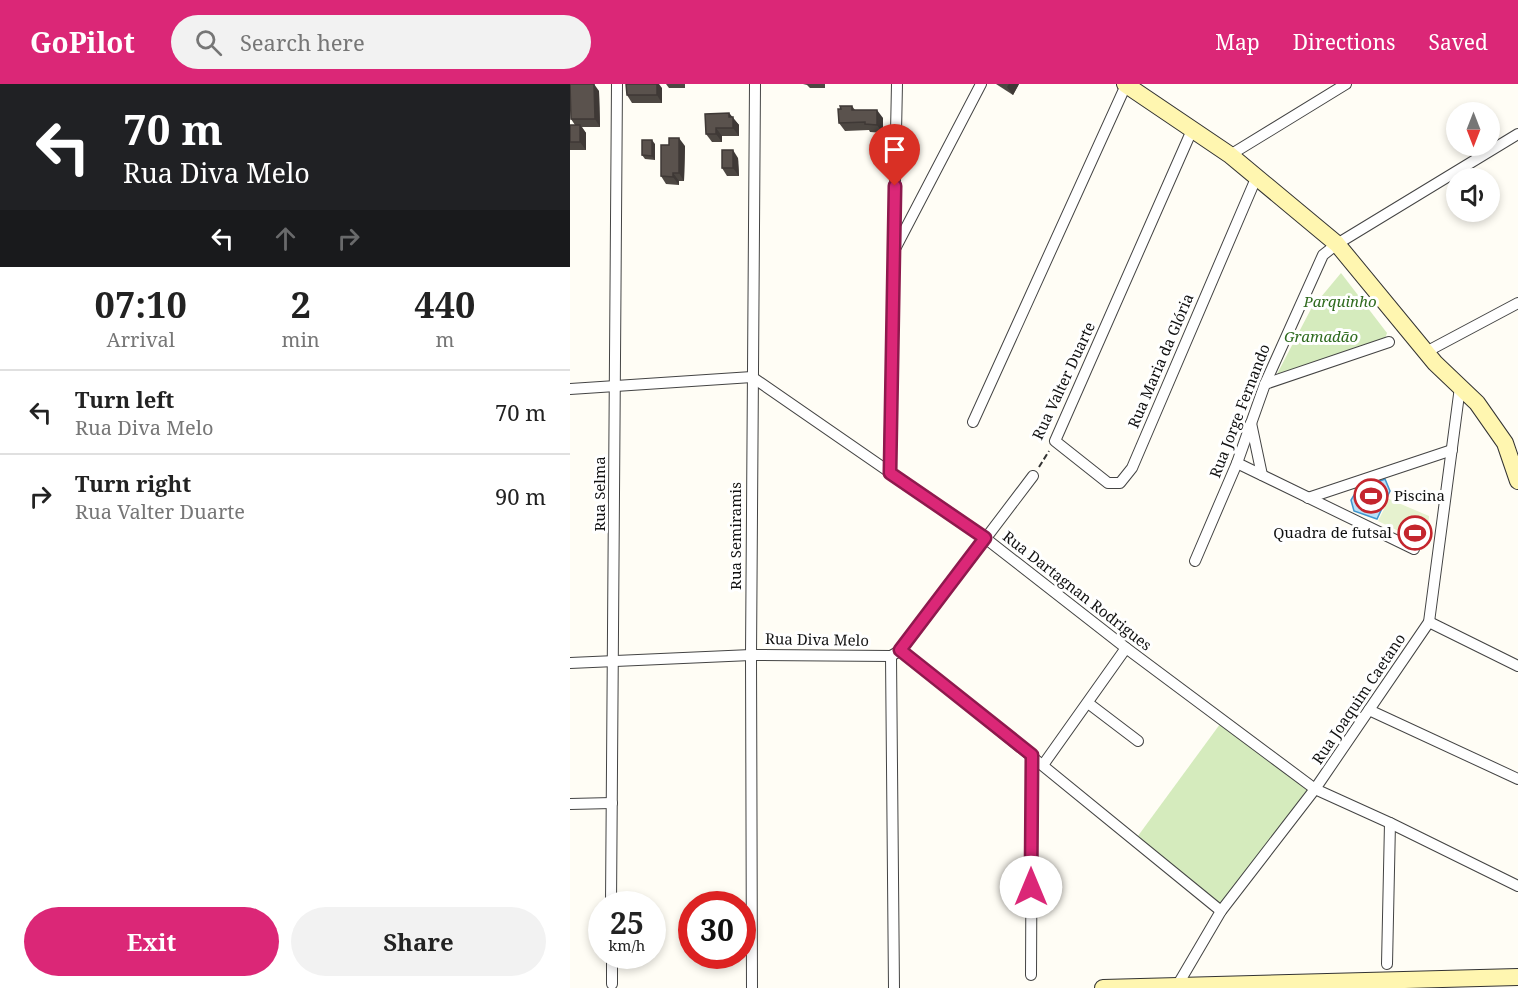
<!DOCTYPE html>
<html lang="en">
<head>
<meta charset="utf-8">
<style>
  :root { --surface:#fff; --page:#f2f2f2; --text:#222; --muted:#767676; --line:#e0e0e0; --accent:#db2777 }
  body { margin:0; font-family:"Noto Serif",serif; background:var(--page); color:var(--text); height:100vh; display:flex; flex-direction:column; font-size:22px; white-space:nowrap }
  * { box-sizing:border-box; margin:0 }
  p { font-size:20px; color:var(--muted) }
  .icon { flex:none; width:33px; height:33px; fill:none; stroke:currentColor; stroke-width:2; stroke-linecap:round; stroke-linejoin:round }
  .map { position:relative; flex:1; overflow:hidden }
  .panel { display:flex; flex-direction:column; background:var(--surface); width:570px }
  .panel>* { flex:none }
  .top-card { background:#202124; color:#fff; overflow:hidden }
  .needle { width:39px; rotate:180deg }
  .tools { position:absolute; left:876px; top:18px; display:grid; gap:12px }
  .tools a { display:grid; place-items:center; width:54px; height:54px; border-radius:50%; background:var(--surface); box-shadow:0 3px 9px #0003; font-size:30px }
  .speed { position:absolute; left:18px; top:807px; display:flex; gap:12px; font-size:30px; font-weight:700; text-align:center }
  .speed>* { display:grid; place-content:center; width:78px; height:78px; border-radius:50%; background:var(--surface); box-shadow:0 3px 9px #0003; line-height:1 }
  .speed small { font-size:15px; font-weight:400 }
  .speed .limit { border:9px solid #d22; background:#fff; color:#111 }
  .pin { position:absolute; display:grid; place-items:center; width:51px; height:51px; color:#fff; margin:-62px -26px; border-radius:50% 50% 50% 0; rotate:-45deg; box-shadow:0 0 6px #0007 }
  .pin .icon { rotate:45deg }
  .me { position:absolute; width:66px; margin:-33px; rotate:0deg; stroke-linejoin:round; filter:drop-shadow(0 0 4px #0008) }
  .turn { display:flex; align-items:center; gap:21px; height:126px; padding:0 24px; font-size:27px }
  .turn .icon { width:78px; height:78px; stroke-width:2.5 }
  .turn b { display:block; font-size:42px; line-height:51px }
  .lanes { display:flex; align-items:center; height:57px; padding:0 24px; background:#0003; justify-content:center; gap:30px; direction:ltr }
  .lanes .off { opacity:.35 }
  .eta { display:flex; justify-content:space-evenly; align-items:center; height:102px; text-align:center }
  .eta b { font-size:36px; font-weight:700; line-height:42px }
  .button { display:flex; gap:12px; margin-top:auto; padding:12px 24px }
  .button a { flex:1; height:69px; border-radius:36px; background:var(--accent); color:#fff; font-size:24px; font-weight:700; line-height:69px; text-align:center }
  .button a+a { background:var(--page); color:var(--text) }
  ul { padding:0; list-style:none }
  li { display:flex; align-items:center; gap:18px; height:84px; padding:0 24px; border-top:2px solid var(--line) }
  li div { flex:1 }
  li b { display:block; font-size:22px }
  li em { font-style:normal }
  header { display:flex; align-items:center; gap:36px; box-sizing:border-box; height:84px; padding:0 30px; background:var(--accent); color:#fff }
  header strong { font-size:28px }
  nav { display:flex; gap:33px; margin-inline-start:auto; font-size:21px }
  .search { width:420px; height:54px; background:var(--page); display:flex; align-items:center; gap:15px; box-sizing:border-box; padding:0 21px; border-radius:33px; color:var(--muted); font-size:22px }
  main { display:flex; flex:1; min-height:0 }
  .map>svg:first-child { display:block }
  .green { fill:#d5ebbd }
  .pitch { fill:#e6f2cf }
  .water { fill:#b9e0f7; stroke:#3f96cf; stroke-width:1.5 }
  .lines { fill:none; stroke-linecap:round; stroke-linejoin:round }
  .street-casing { stroke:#444; stroke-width:12 }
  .secondary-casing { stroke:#333; stroke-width:18 }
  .path { stroke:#333; stroke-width:2; stroke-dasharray:6 3; stroke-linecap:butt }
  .street { stroke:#fff; stroke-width:10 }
  .secondary { stroke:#fff6b0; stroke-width:16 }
  .wall { fill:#4d4742 }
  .shaded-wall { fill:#3f3936 }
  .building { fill:#5a524d; stroke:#3f3936; stroke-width:1.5 }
  .route-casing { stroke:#8e194d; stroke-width:15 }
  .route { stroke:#db2777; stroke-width:10 }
  .labels { text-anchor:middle; stroke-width:6; stroke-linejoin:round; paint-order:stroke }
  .park-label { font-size:15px; font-style:italic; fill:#2f6b1f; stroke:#fff }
  .street-label { font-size:15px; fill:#111; stroke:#fff }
  .poi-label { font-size:15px; fill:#111; stroke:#fff; text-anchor:start }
</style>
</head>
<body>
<header>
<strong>GoPilot</strong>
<div class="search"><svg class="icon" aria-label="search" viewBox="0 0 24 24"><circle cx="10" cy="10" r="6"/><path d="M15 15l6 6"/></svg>Search here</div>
<nav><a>Map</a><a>Directions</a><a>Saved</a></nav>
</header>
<main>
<section class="panel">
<div class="top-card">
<div class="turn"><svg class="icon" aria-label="left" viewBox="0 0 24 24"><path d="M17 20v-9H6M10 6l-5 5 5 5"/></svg><div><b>70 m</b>Rua Diva Melo</div></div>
<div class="lanes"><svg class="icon" aria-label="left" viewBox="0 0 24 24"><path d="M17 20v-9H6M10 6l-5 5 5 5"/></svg><svg class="icon off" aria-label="ahead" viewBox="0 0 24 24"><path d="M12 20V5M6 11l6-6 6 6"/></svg><svg class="icon off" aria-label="right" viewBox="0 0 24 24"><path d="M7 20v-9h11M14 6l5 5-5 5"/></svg></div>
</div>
<div class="eta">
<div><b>07:10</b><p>Arrival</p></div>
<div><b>2</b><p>min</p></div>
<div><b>440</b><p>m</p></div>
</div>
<ul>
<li><svg class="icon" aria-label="left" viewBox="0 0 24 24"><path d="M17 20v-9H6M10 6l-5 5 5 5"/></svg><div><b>Turn left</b><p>Rua Diva Melo</p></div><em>70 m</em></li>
<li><svg class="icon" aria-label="right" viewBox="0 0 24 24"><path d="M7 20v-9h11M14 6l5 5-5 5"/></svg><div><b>Turn right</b><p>Rua Valter Duarte</p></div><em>90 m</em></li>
</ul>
<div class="button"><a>Exit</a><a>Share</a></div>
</section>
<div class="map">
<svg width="948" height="904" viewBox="0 0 948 904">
  <rect width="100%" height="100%" fill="#fffdf5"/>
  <g class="green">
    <polygon points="771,189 817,249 814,257 707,290 741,225"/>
    <polygon points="653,636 745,705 651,827 565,756"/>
  </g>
  <polygon class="pitch" points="819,415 859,432 857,461 808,437"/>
  <polygon class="water" points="815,395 820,407 807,435 784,427 781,416 787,406"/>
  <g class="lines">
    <g class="street-casing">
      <g id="street">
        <polyline points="622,46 485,357 538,399 550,399 562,384 687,92"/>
        <polyline points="660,71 776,0"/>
        <polyline points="326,163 411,0"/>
        <polyline points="856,268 948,219"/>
        <polyline points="695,300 819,258"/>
        <polyline points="0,305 182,293 415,454 556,564 745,705 820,739 948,802"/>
        <polyline points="403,338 556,1"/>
        <polyline points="681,339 692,391"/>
        <polyline points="667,379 844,465"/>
        <polyline points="319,389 327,0"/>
        <polyline points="738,414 882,366"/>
        <polyline points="625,477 667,379 695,300 753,171 767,160 948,50"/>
        <polyline points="859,538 948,582"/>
        <polyline points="331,566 463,392"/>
        <polyline points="321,572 324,904"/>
        <polyline points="0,579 181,571 321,572 331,566 651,827"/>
        <polyline points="518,619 568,657"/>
        <polyline points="799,626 948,695"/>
        <polyline points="473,681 556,564"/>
        <polyline points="0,720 42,719"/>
        <polyline points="41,820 47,0"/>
        <polyline points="42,872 42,900"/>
        <polyline points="817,880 820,739"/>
        <polyline points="461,891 462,671"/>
        <polyline points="607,902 651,827 745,705 859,538 890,303"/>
        <polyline points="182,904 181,571 185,0"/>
      </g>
    </g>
    <g class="secondary-casing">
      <g id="secondary">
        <polyline points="555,0 660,71 767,160 865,279 907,319 935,359 948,397"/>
        <polyline points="533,904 948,893"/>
      </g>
    </g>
    <polyline class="path" points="469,383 479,367"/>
    <use href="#street" class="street"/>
    <use href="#secondary" class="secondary"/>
  </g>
  <g class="wall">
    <polygon points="0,0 29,7 30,43 12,43 16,49 16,66 0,66 0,41 5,41 1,35"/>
    <polygon points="96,0 115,0 115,4 99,4"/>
    <polygon points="233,0 255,0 255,4 240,4 237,1"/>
    <polygon points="426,0 449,0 443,11"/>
    <polygon points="92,4 92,19 62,19 57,11"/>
    <polygon points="282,22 285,26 313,34 313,49 300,48 299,46 275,47 269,39"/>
    <polygon points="159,29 169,41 169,52 152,52 152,58 142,58 136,50"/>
    <polygon points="85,60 85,76 75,75 72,71"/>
    <polygon points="115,62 114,97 109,97 109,101 96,100 91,92"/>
    <polygon points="168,74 169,92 157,92 152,84"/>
  </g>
  <g class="shaded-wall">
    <polygon points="24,0 29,7 30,43 25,35"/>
    <polygon points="87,0 89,0 92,4 92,19 87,11"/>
    <polygon points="439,0 449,0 443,11 437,3"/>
    <polygon points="307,26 313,34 313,49 307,41"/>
    <polygon points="159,29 169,41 169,52 163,44 159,33"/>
    <polygon points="10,41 16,49 16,66 10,58"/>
    <polygon points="146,44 152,52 152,58 146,50"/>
    <polygon points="109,54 115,62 114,97 109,89"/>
    <polygon points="82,56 85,60 85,76 82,72"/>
    <polygon points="163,66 168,74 169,92 163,84"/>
    <polygon points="103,89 109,97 109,101 103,93"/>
  </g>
  <g class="building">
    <polygon points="0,0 24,0 25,35 1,35"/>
    <polygon points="56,0 87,0 87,11 57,11"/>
    <polygon points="270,22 282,22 282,26 307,26 307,41 295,40 295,38 269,39 268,25 271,25"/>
    <polygon points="159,29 159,33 163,33 163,44 146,44 146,50 136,50 135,30"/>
    <rect x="0" y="41" width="10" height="17"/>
    <polygon points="99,54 109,54 109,89 103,89 103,93 91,92 91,61 99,61"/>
    <polygon points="72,56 82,56 82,72 72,71"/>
    <rect x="152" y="66" width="11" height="18"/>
  </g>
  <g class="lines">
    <g class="route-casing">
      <polyline id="route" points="325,102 320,389 415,454 330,566 462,671 461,803"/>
    </g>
    <use href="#route" class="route"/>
  </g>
  <defs>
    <g id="stadium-ring" transform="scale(1.725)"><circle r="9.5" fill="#fff" stroke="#c4262e" stroke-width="1.5"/><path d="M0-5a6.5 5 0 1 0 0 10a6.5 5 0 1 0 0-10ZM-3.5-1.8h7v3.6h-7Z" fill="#c4262e"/></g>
  </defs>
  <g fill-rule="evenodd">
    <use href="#stadium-ring" x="801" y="412"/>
    <use href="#stadium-ring" x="845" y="449"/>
  </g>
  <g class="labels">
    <g class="park-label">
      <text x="770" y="223">Parquinho</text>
      <text x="751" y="258">Gramadão</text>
    </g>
    <g class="street-label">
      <text transform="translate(591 277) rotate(-67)" y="5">Rua Maria da Glória</text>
      <text transform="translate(494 297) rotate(-65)" y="5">Rua Valter Duarte</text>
      <text transform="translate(670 327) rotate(-69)" y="5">Rua Jorge Fernando</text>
      <text transform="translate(30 410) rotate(-90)" y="5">Rua Selma</text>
      <text transform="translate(166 452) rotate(-90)" y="5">Rua Semiramis</text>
      <text transform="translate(507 507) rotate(38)" y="5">Rua Dartagnan Rodrigues</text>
      <text transform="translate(247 556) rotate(1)" y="5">Rua Diva Melo</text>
      <text transform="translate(789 615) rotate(-56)" y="5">Rua Joaquim Caetano</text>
    </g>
    <g class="poi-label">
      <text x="824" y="417">Piscina</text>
      <text x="822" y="454" text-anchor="end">Quadra de futsal</text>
    </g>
  </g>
</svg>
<div class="tools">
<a><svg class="needle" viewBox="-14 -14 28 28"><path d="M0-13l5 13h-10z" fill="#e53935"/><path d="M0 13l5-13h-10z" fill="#767676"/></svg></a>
<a><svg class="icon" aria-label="sound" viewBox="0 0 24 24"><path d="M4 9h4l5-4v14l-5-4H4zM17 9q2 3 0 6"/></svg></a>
</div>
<div class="speed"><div>25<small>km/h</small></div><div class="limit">30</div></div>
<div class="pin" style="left:325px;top:102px;background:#d93025"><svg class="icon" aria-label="arrive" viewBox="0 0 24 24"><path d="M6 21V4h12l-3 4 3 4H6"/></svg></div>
<svg class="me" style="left:461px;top:803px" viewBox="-20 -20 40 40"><circle r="19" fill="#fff"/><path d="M0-13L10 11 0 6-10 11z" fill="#db2777"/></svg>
</div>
</main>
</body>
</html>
